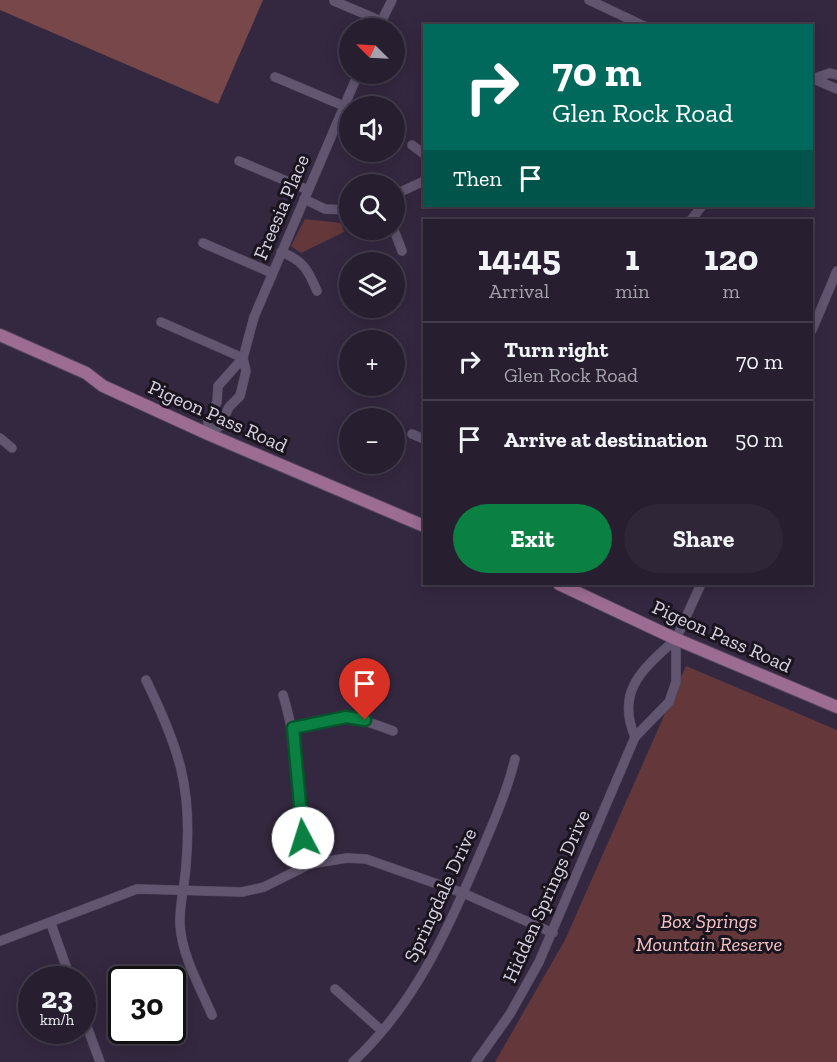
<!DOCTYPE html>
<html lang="en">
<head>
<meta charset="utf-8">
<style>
  :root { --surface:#271e30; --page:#2f2738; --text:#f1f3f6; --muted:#a4a2ab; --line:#433c4c; --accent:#0b8043 }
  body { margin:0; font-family:"Zilla Slab",serif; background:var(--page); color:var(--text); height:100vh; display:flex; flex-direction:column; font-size:22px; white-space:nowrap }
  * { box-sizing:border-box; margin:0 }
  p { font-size:20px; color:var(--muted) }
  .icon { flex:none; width:33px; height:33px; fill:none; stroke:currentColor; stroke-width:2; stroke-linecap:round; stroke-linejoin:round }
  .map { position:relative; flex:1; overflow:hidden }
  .side { position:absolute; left:423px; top:219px; width:390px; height:366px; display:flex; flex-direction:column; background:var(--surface); border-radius:0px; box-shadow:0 3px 15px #0003,0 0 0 2px var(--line) }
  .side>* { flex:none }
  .guide { position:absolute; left:423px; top:24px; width:390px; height:183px; border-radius:0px; box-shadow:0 3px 15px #0003,0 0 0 2px var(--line); background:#00695c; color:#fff; overflow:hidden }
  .needle { width:39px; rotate:294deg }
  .fabs { position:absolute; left:339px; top:18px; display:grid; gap:12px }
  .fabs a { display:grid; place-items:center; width:66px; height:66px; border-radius:50%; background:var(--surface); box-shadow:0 3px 15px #0003,0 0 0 2px var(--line); font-size:30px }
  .speed { position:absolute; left:18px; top:966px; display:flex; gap:12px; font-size:30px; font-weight:700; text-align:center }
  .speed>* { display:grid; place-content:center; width:78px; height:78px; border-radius:50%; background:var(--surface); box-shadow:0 3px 15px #0003,0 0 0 2px var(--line); line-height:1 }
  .speed small { font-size:15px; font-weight:400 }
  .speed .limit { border:3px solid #111; border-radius:9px; background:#fff; color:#111 }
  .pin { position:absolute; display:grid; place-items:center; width:51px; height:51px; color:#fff; margin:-62px -26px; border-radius:50% 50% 50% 0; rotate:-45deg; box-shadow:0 0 6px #0007 }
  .pin .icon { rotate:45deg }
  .me { position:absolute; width:66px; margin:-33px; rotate:355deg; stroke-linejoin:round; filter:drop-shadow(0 0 4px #0008) }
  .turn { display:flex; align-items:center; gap:21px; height:126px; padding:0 30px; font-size:27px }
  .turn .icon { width:78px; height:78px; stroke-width:2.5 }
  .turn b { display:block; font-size:42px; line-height:51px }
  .then { display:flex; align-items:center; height:57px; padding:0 30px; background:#0003; gap:12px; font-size:22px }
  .eta { display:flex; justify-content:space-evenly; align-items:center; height:102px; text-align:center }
  .eta b { font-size:36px; font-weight:800; line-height:42px }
  .button { display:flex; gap:12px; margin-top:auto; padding:12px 30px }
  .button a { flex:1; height:69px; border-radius:36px; background:var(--accent); color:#fff; font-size:24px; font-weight:800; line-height:69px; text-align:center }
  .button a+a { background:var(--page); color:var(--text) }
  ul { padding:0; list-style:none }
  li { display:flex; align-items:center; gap:18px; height:78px; padding:0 30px; border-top:2px solid var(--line) }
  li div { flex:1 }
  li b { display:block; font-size:22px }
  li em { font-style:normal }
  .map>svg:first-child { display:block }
  .green { fill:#64383b }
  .forest { fill:#78474a }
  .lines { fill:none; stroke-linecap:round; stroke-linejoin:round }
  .minor-casing { stroke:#50465a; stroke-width:10 }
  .major-casing { stroke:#50465a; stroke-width:14 }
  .minor { stroke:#61556f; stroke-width:9 }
  .major { stroke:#9d6c93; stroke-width:12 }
  .route-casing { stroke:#07532c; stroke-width:15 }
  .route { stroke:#0b8043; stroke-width:10 }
  .labels { text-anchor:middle; stroke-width:6; stroke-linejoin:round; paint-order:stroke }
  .street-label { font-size:20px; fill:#d8d1e1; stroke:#19141e }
  .park-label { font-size:20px; font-style:italic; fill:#f7c4c6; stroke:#19141e }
</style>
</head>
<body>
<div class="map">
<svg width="837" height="1062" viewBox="0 0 837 1062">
  <rect width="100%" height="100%" fill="#342840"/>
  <g class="green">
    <polygon points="305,219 341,223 344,232 301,253 291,246"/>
    <polygon points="686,666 837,730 837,1062 495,1062 565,940"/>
  </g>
  <polygon class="forest" points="0,0 263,0 218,104 0,10"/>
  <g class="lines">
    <g class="minor-casing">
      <g id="minor">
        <polyline points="589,0 644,26"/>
        <polyline points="334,1 381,21"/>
        <polyline points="378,28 392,0"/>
        <polyline points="275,77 344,106"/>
        <polyline points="812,79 830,73 837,75"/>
        <polyline points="816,80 837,89"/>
        <polyline points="412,145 424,154"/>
        <polyline points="239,161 308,190"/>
        <polyline points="394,195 424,181"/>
        <polyline points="304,199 325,209 350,210"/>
        <polyline points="691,220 702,206"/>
        <polyline points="394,230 402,251"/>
        <polyline points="203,243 272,273"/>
        <path d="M281,252C303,260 308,270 317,291"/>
        <polyline points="161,322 243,358"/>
        <polyline points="812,330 837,271"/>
        <polyline points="208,434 220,426 229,407 240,396 246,371 243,358 254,317 358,74"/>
        <polyline points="208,434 208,421 217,402 218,386 243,358"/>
        <polyline points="412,434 424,439"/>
        <polyline points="0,438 12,448"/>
        <path d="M146,680C179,748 193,788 186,865C185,885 179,905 180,925C182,956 200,987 212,1015"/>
        <path d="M283,695C301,753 296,806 310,864"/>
        <path d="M293,728C340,718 346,712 393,731"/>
        <path d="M635,737C615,690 644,668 676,639"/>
        <polyline points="51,924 71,980"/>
        <polyline points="0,941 137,889 242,892 264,887 310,864 347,858 366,859 463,893 553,933"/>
        <polyline points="335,989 382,1031"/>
        <polyline points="82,1013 100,1062"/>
        <path d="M353,1062C413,1006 445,936 477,861C491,828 506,795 515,759"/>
        <polyline points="476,1062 510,1014 539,962 635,737 669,702 676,682 676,639 701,584"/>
      </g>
    </g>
    <g class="major-casing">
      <g id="major">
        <polyline points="0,335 86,373 103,386 208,434 424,526"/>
        <polyline points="559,584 676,639 837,707"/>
      </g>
    </g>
    <use href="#minor" class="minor"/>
    <use href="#major" class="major"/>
  </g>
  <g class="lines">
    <g class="route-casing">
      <polyline id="route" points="303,838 293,728 346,717 365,720"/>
    </g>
    <use href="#route" class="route"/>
  </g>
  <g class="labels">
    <g class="street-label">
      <text transform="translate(281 207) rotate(-67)" y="7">Freesia Place</text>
      <text transform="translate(218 416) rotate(24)" y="7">Pigeon Pass Road</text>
      <text transform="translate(722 636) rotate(24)" y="7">Pigeon Pass Road</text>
      <text transform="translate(440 895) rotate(-65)" y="7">Springdale Drive</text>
      <text transform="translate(546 896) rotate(-66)" y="7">Hidden Springs Drive</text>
    </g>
    <g class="park-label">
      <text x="709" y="928">Box Springs<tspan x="709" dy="23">Mountain Reserve</tspan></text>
    </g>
  </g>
</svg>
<div class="fabs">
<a><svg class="needle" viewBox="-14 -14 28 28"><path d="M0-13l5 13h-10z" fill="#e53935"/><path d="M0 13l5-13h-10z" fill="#a4a2ab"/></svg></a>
<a><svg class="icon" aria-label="sound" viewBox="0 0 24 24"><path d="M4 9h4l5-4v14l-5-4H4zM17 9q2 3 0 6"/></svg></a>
<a><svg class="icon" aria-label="search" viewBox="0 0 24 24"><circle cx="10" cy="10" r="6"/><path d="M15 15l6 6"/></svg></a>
<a><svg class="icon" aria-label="layers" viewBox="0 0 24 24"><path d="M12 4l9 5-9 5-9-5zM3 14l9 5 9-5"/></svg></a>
<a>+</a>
<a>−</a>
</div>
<div class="speed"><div>23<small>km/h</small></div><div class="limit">30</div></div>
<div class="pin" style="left:365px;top:720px;background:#d93025"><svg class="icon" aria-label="arrive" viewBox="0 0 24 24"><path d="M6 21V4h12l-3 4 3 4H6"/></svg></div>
<svg class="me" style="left:303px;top:838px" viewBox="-20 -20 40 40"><circle r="19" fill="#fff"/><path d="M0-13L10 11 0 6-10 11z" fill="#0b8043"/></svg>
<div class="guide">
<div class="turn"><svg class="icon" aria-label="right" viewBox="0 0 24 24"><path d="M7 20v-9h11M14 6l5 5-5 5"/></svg><div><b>70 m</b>Glen Rock Road</div></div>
<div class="then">Then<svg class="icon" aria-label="arrive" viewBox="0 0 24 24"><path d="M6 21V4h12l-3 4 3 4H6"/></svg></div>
</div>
<section class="side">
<div class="eta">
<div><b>14:45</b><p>Arrival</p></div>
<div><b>1</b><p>min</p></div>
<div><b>120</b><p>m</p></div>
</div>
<ul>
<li><svg class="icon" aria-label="right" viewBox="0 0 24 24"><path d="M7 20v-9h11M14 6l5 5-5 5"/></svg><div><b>Turn right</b><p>Glen Rock Road</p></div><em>70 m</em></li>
<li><svg class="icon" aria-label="arrive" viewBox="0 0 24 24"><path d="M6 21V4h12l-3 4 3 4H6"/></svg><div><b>Arrive at destination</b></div><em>50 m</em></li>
</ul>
<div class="button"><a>Exit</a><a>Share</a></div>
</section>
</div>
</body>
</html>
